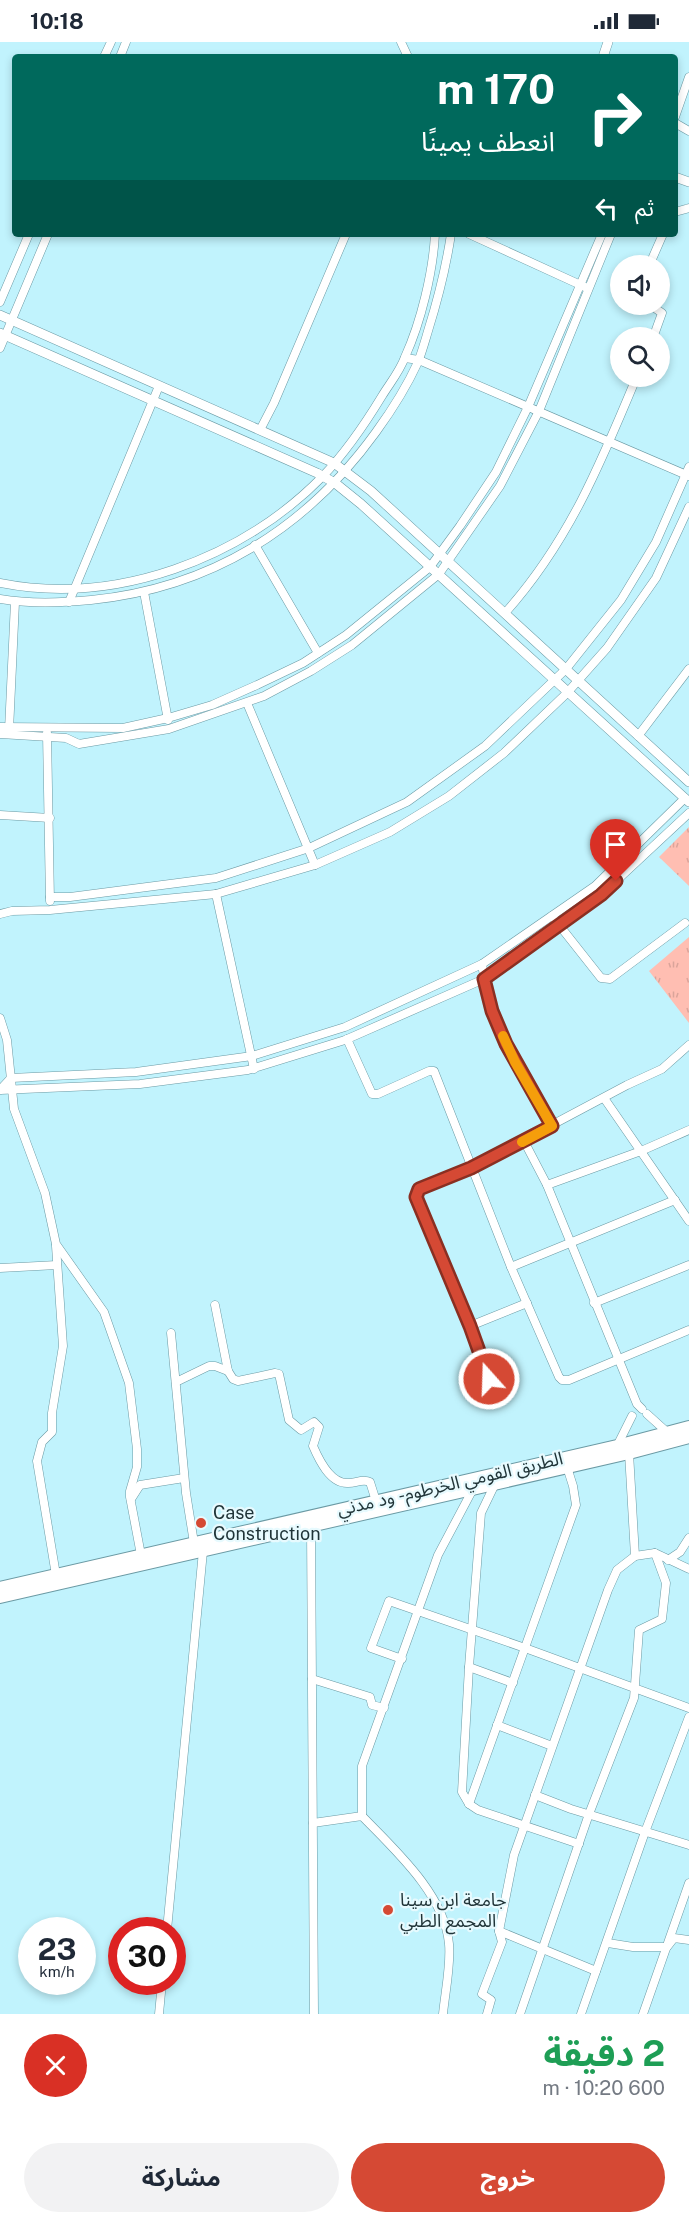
<!DOCTYPE html>
<html lang="ar">
<head>
<meta charset="utf-8">
<style>
  :root { --surface:#fff; --page:#f2f2f3; --text:#1f2937; --muted:#747a83; --accent:#d54934 }
  body { margin:0; font-family:"Public Sans","Noto Sans Arabic",sans-serif; background:var(--page); color:var(--text); direction:rtl; height:100vh; display:flex; flex-direction:column; font-size:22px; white-space:nowrap }
  * { box-sizing:border-box; margin:0 }
  p { font-size:20px; color:var(--muted) }
  .icon { flex:none; width:33px; height:33px; fill:none; stroke:currentColor; stroke-width:2; stroke-linecap:round; stroke-linejoin:round }
  .map { position:relative; height:1972px; overflow:hidden; direction:ltr }
  .panel { display:flex; flex-direction:column; background:var(--surface); flex:1 }
  .panel>* { flex:none }
  .top-card { position:absolute; left:12px; top:12px; width:666px; height:183px; border-radius:6px; box-shadow:0 3px 9px #0003; direction:rtl; background:#00695c; color:#fff; overflow:hidden }
  .buttons { position:absolute; left:610px; top:213px; display:grid; gap:12px }
  .buttons a { display:grid; place-items:center; width:60px; height:60px; border-radius:50%; background:var(--surface); box-shadow:0 3px 9px #0003; font-size:30px }
  .speed { position:absolute; left:18px; top:1875px; display:flex; gap:12px; font-size:30px; font-weight:700; text-align:center }
  .speed>* { display:grid; place-content:center; width:78px; height:78px; border-radius:50%; background:var(--surface); box-shadow:0 3px 9px #0003; line-height:1 }
  .speed small { font-size:15px; font-weight:400 }
  .speed .limit { border:9px solid #d22; background:#fff; color:#111 }
  .pin { position:absolute; display:grid; place-items:center; width:51px; height:51px; color:#fff; margin:-62px -26px; border-radius:50% 50% 50% 0; rotate:-45deg; box-shadow:0 0 6px #0007 }
  .pin .icon { rotate:45deg }
  .me { position:absolute; width:66px; margin:-33px; rotate:340deg; stroke-linejoin:round; filter:drop-shadow(0 0 4px #0008) }
  .turn { display:flex; align-items:center; gap:21px; height:126px; padding:0 24px; font-size:27px }
  .turn .icon { width:78px; height:78px; stroke-width:2.5 }
  .turn b { display:block; font-size:42px; line-height:51px }
  .then { display:flex; align-items:center; height:57px; padding:0 24px; background:#0003; gap:12px; font-size:22px }
  .round { display:grid; place-items:center; flex:none; width:63px; height:63px; border-radius:32px; background:var(--page) }
  .summary { display:flex; align-items:center; justify-content:space-between; height:102px; padding:0 24px }
  h1 { font-size:36px; font-weight:700; line-height:45px; color:#1e9e55 }
  .primary-button { display:flex; gap:12px; margin-top:auto; padding:12px 24px }
  .primary-button a { flex:1; height:69px; border-radius:36px; background:var(--accent); color:#fff; font-size:24px; font-weight:700; line-height:69px; text-align:center }
  .primary-button a+a { background:var(--page); color:var(--text) }
  .status { display:flex; justify-content:space-between; align-items:center; height:42px; padding:0 30px; background:var(--surface); direction:ltr }
  .status svg { height:16px; fill:currentColor }
  .map>svg:first-child { display:block }
  .park { fill:url(#park-tufts) }
  .lines { fill:none; stroke-linecap:round; stroke-linejoin:round }
  .minor-casing { stroke:#6b9aa4; stroke-width:9 }
  .tertiary-casing { stroke:#6b9aa4; stroke-width:10 }
  .trunk-casing { stroke:#6b9aa4; stroke-width:14 }
  .minor { stroke:#fff; stroke-width:8 }
  .tertiary { stroke:#fff; stroke-width:9 }
  .trunk { stroke:#fff; stroke-width:12 }
  .route-casing { stroke:#8a2f22; stroke-width:15 }
  .route { stroke:#d54934; stroke-width:10 }
  .slow { stroke:#f59e0b; stroke-width:10 }
  .poi-dot { fill:#d54934; stroke:#e7fafe; stroke-width:2 }
  .labels { text-anchor:middle; stroke-width:4.5; stroke-linejoin:round; paint-order:stroke }
  .street-label { font-size:18px; fill:#1f3337; stroke:#e7fafe }
  .poi-label { font-size:18px; fill:#1f3337; stroke:#e7fafe; text-anchor:start }
</style>
</head>
<body>
<div class="status"><b>10:18</b><svg viewBox="0 0 49 12"><path d="M0 12V9h3v3zM5 12V6h3v6zM10 12V3h3v9zM15 12V0h3v12zM26 1h20v11H26zM47 4h2v5h-2z"/></svg></div>
<div class="map">
<svg width="689" height="1972" viewBox="0 0 689 1972">
  <defs>
    <pattern id="park-tufts" width="24" height="20" patternUnits="userSpaceOnUse" patternTransform="scale(1.5)"><rect width="24" height="20" fill="#ffbeb2"/><path d="M3 7l-1-3M5 7V3M7 7l1-3M15 17l-1-3M17 17v-4M19 17l1-3" fill="none" stroke="#daa49a"/></pattern>
  </defs>
  <rect width="100%" height="100%" fill="#c1f3fd"/>
  <g class="park">
    <polygon points="689,785 689,844 659,815"/>
    <polygon points="689,895 689,981 649,929"/>
  </g>
  <g class="lines">
    <g class="minor-casing">
      <g id="minor">
        <polyline points="401,0 408,15"/>
        <polyline points="104,15 111,0"/>
        <polyline points="120,15 126,0"/>
        <polyline points="675,75 689,35"/>
        <polyline points="675,81 689,89"/>
        <polyline points="675,170 689,166"/>
        <polyline points="469,192 585,245"/>
        <polyline points="649,224 663,192"/>
        <polyline points="0,260 29,192"/>
        <polyline points="649,262 662,271 653,296"/>
        <polyline points="0,306 48,192"/>
        <polyline points="405,316 419,318 689,434"/>
        <polyline points="260,388 274,361 346,192"/>
        <polyline points="255,503 318,611"/>
        <path d="M0,541C115,564 242,517 323,434C346,410 365,382 382,354C390,341 400,329 405,315C421,280 433,230 435,192"/>
        <polyline points="144,550 168,678"/>
        <path d="M0,557C29,562 61,561 91,558C210,546 306,487 376,390C392,368 407,344 418,320C422,310 425,299 428,289C438,257 446,226 451,192"/>
        <polyline points="69,560 159,344"/>
        <path d="M505,571C568,501 601,421 637,334"/>
        <polyline points="247,661 315,823"/>
        <polyline points="0,685 123,686 168,676 212,663 257,643 303,621 346,593 430,525 460,484 496,430 528,365 602,192"/>
        <polyline points="9,688 15,560"/>
        <polyline points="47,691 50,859"/>
        <polyline points="0,692 66,696 79,702 169,687 264,654 311,629 352,603 439,532 500,444 539,369 611,192"/>
        <polyline points="638,694 689,627"/>
        <polyline points="0,773 50,776"/>
        <polyline points="216,852 254,1027"/>
        <polyline points="50,855 70,855 216,836 309,806 407,760 485,704 566,627 621,558 656,500 689,425"/>
        <polyline points="0,872 12,869 50,868 216,852 315,823 390,790 449,754 504,711 567,651 607,606 656,536 689,465"/>
        <polyline points="552,874 601,936 610,937 685,881"/>
        <path d="M482,922C490,982 524,1031 552,1084"/>
        <polyline points="0,976 7,998 14,1067 45,1151 56,1202 104,1270 129,1341 137,1407 137,1425 130,1449 130,1455 141,1513"/>
        <polyline points="347,997 372,1052 378,1052 429,1029 434,1029 511,1225 559,1335 562,1338 569,1338 689,1288"/>
        <polyline points="0,1048 11,1036 136,1030 252,1014 345,985 482,922 595,844 685,756"/>
        <polyline points="0,1048 140,1042 248,1028 345,998 484,937 601,853 689,771"/>
        <polyline points="604,1056 689,1179"/>
        <polyline points="524,1099 547,1143 637,1362 642,1367"/>
        <polyline points="547,1143 641,1109 689,1088"/>
        <polyline points="511,1225 675,1158"/>
        <polyline points="0,1226 57,1223"/>
        <polyline points="594,1261 689,1223"/>
        <path d="M215,1263L228,1329L233,1337L238,1339L275,1331L279,1332L289,1378L301,1388L314,1380L319,1385L313,1404C319,1418 330,1441 347,1441C355,1442 362,1436 370,1440L376,1459"/>
        <polyline points="470,1284 527,1261"/>
        <polyline points="171,1291 186,1451 194,1501"/>
        <polyline points="489,1337 470,1284 416,1155 419,1147 471,1126 627,1043 662,1027 689,1003"/>
        <polyline points="176,1340 209,1324 215,1324 228,1329"/>
        <polyline points="647,1372 668,1391"/>
        <polyline points="617,1404 632,1374"/>
        <polyline points="495,1442 481,1471 469,1625 462,1750 469,1762 478,1768 579,1802"/>
        <polyline points="131,1457 140,1443 184,1436"/>
        <polyline points="311,1484 314,1972"/>
        <polyline points="635,1514 655,1511 689,1527"/>
        <polyline points="668,1518 680,1510 689,1496"/>
        <polyline points="56,1533 37,1419 42,1400 52,1390 52,1371 63,1304 56,1204"/>
        <polyline points="402,1617 371,1606 389,1559 525,1606 689,1666"/>
        <polyline points="469,1625 513,1641"/>
        <polyline points="312,1637 370,1655 372,1663 384,1666"/>
        <polyline points="497,1683 552,1704"/>
        <polyline points="535,1753 571,1767 689,1803"/>
        <polyline points="469,1762 576,1463 573,1444 567,1425"/>
        <polyline points="362,1774 362,1724 438,1513 473,1447"/>
        <path d="M313,1781L362,1774C395,1808 445,1853 449,1902C451,1923 445,1951 443,1972"/>
        <polyline points="167,1888 203,1509"/>
        <polyline points="499,1889 596,1929"/>
        <polyline points="608,1901 633,1905 667,1905 674,1896 689,1898"/>
        <polyline points="159,1972 162,1940"/>
        <polyline points="487,1972 491,1958 482,1952 502,1900 499,1889 514,1813 608,1548 617,1528 635,1514 629,1411"/>
        <polyline points="520,1972 589,1772 634,1656 639,1588 662,1577 666,1541 655,1511"/>
        <polyline points="581,1972 645,1790 689,1675"/>
        <polyline points="643,1972 689,1841"/>
      </g>
    </g>
    <g class="tertiary-casing">
      <g id="tertiary">
        <polyline points="603,15 608,0"/>
        <polyline points="675,135 689,140"/>
        <polyline points="0,273 334,421 371,449 689,740"/>
        <polyline points="0,291 317,431 335,441 361,462 689,760"/>
      </g>
    </g>
    <g class="trunk-casing">
      <g id="trunk">
        <polyline points="0,1546 617,1404 689,1385"/>
        <polyline points="0,1555 629,1411 689,1395"/>
      </g>
    </g>
    <use href="#minor" class="minor"/>
    <use href="#tertiary" class="tertiary"/>
    <use href="#trunk" class="trunk"/>
  </g>
  <g class="lines">
    <g class="route-casing">
      <polyline id="route" points="489,1337 470,1284 416,1155 419,1147 471,1126 552,1084 506,1002 492,969 484,937 601,853 616,839"/>
    </g>
    <use href="#route" class="route"/>
    <polyline class="slow" points="503,994 515,1020 552,1084 522,1100"/>
  </g>
  <g class="poi-dot">
    <circle cx="201" cy="1481" r="6"/>
    <circle cx="388" cy="1868" r="6"/>
  </g>
  <g class="labels">
    <g class="street-label">
      <text transform="translate(450 1442) rotate(-13)" y="6">الطريق القومي الخرطوم - ود مدني</text>
    </g>
    <g class="poi-label">
      <text x="213" y="1477">Case<tspan x="213" dy="21">Construction</tspan></text>
      <text x="400" y="1864">جامعة ابن سينا<tspan x="400" dy="21">المجمع الطبي</tspan></text>
    </g>
  </g>
</svg>
<div class="buttons">
<a><svg class="icon" aria-label="sound" viewBox="0 0 24 24"><path d="M4 9h4l5-4v14l-5-4H4zM17 9q2 3 0 6"/></svg></a>
<a><svg class="icon" aria-label="search" viewBox="0 0 24 24"><circle cx="10" cy="10" r="6"/><path d="M15 15l6 6"/></svg></a>
</div>
<div class="speed"><div>23<small>km/h</small></div><div class="limit">30</div></div>
<div class="pin" style="left:616px;top:839px;background:#d93025"><svg class="icon" aria-label="arrive" viewBox="0 0 24 24"><path d="M6 21V4h12l-3 4 3 4H6"/></svg></div>
<svg class="me" style="left:489px;top:1337px" viewBox="-20 -20 40 40"><circle r="17" fill="#d54934" stroke="#fff" stroke-width="3"/><path d="M0-11L8 9 0 5-8 9z" fill="#fff"/></svg>
<div class="top-card">
<div class="turn"><svg class="icon" aria-label="right" viewBox="0 0 24 24"><path d="M7 20v-9h11M14 6l5 5-5 5"/></svg><div><b>170 m</b>انعطف يمينًا</div></div>
<div class="then">ثم<svg class="icon" aria-label="left" viewBox="0 0 24 24"><path d="M17 20v-9H6M10 6l-5 5 5 5"/></svg></div>
</div>
</div>
<section class="panel">
<div class="summary"><div><h1>2 دقيقة</h1><p>600 m · 10:20</p></div><a class="round" style="background:#d93025;color:#fff"><svg class="icon" aria-label="close" viewBox="0 0 24 24"><path d="M6 6l12 12M18 6L6 18"/></svg></a></div>
<div class="primary-button"><a>خروج</a><a>مشاركة</a></div>
</section>
</body>
</html>
